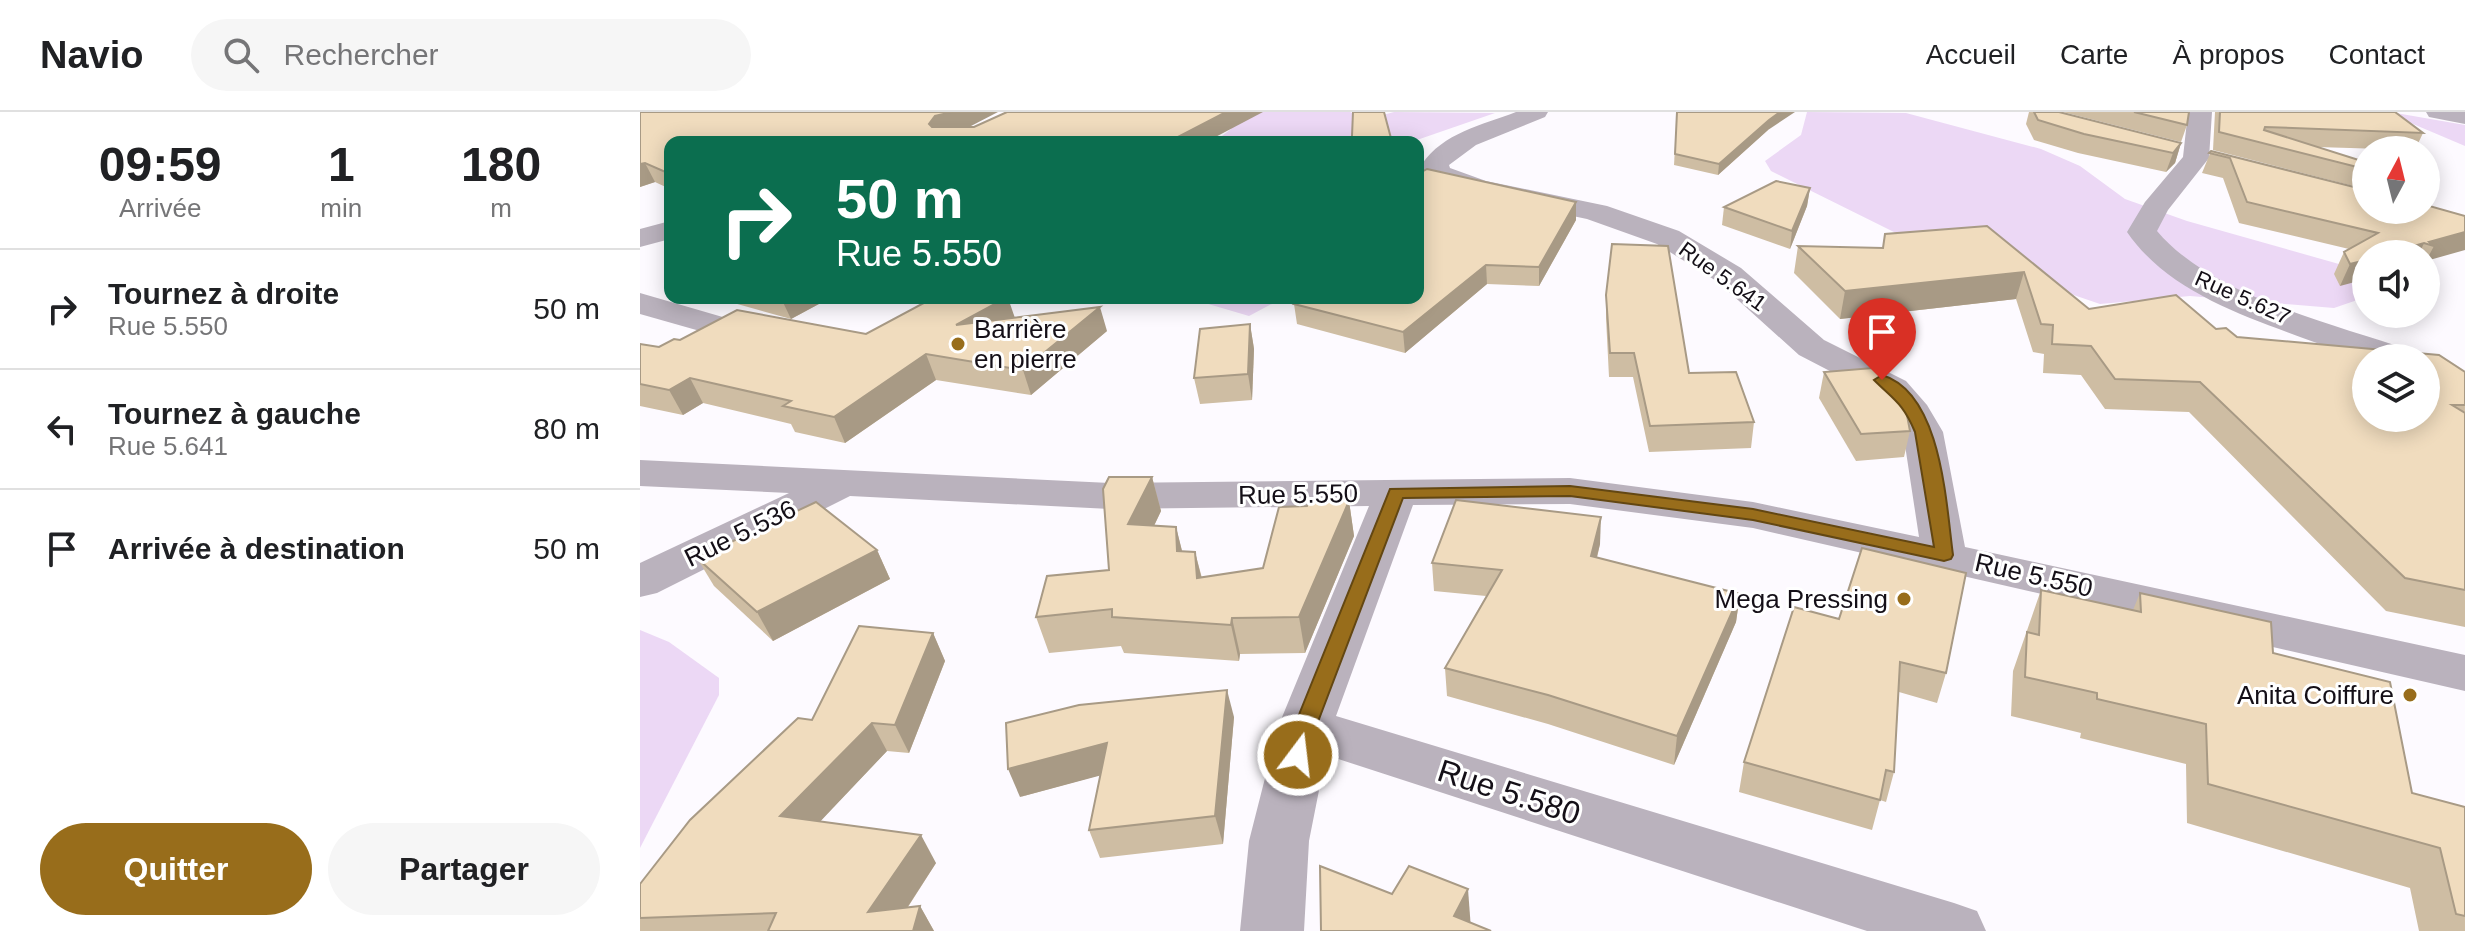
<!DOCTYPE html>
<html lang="fr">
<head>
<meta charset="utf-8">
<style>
  :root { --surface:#fff; --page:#f6f6f6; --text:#202124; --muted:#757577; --line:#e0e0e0; --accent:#986d1b }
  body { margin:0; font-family:Arial,sans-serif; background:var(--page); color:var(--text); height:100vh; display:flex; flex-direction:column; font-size:30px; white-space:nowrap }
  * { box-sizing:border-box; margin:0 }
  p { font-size:26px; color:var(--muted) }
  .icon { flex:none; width:44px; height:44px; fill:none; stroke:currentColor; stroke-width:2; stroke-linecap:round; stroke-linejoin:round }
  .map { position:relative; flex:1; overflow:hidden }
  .sheet { display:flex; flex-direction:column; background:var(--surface); width:640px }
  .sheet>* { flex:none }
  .guide { position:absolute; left:24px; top:24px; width:760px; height:168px; border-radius:16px; box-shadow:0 4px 20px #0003; background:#0b6e4f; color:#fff; overflow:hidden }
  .needle { width:52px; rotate:7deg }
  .controls { position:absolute; left:1712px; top:24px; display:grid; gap:16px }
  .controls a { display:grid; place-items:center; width:88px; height:88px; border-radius:50%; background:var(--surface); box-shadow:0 4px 20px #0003; font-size:40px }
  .pin { position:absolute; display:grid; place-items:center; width:68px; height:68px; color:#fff; margin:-82px -34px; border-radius:50% 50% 50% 0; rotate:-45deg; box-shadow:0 0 8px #0007 }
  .pin .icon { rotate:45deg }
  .me { position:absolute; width:88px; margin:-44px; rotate:15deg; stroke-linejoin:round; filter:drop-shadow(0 0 6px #0008) }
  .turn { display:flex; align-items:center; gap:28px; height:168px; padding:0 40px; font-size:36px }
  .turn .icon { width:104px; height:104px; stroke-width:2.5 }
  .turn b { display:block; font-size:56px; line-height:68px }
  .eta { display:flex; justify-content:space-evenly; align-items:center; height:136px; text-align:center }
  .eta b { font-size:48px; font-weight:800; line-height:56px }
  .action { display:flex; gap:16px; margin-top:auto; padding:16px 40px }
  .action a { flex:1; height:92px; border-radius:48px; background:var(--accent); color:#fff; font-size:32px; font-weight:800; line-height:92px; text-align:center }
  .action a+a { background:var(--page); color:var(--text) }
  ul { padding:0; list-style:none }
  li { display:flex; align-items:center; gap:24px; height:120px; padding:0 40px; border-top:2px solid var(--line) }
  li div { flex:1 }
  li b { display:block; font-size:30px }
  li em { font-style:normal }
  header { display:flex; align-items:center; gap:48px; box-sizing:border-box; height:112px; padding:0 40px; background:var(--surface); border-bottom:2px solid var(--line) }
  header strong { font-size:38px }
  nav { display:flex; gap:44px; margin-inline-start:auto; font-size:28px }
  .search { width:560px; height:72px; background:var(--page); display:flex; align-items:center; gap:20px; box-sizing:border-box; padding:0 28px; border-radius:44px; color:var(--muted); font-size:30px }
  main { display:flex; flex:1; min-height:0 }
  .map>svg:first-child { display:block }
  .green { fill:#ecd8f5 }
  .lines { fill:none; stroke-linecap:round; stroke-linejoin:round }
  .minor { fill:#bab2bd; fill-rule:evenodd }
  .wall { fill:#cebda3 }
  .shaded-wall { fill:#a89a85 }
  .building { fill:#f0dcbe; stroke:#a89a85; stroke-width:2; fill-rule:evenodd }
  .route { fill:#986d1b; stroke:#634712; stroke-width:2 }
  .poi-dot { fill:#986d1b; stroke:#fff; stroke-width:3 }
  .labels { text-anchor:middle; stroke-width:6; stroke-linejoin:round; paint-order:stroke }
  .far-street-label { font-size:22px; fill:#140f17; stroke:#fff }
  .poi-label { font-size:26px; fill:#140f17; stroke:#fff; text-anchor:end }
  .street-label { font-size:26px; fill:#140f17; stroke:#fff }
  .near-street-label { font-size:32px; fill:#140f17; stroke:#fff }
</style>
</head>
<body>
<header>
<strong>Navio</strong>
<div class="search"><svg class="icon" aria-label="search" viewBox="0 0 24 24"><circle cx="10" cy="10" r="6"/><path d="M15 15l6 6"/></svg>Rechercher</div>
<nav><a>Accueil</a><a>Carte</a><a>À propos</a><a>Contact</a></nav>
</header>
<main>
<section class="sheet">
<div class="eta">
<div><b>09:59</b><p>Arrivée</p></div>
<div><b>1</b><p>min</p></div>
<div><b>180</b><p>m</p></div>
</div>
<ul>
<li><svg class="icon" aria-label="right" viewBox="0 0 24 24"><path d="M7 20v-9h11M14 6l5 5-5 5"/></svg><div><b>Tournez à droite</b><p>Rue 5.550</p></div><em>50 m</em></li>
<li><svg class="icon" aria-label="left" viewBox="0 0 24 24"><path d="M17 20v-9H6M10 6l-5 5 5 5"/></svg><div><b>Tournez à gauche</b><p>Rue 5.641</p></div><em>80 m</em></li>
<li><svg class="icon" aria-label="arrive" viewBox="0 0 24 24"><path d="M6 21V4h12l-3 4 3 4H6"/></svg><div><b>Arrivée à destination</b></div><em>50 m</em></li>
</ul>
<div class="action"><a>Quitter</a><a>Partager</a></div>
</section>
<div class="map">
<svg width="1825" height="819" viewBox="0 0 1825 819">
  <rect width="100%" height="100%" fill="#fdfaff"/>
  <g class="green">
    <polygon points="520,0 710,0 727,7 754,0 855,1 774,29 574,30 591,17"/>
    <polygon points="1167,0 1266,1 1401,37 1440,54 1485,87 1547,109 1706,154 1726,165 1726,185 1694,196 1550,184 1460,192 1264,125 1131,59 1125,49 1161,23"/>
    <polygon points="1750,0 1825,13 1825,34 1759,6"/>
    <polygon points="548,186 643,186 609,204"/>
    <polygon points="0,518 29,530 79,566 79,583 0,736"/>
  </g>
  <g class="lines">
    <g class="minor">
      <path d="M876,0H908L905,5L836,33L809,53L810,56L846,69L967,94L1039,119L1101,156L1184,228L1266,269L1287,293L1303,320L1325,435L1825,543V579L1113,416L930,392L773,393L696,604L1314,791L1337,799L1346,819H1227L686,643L669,729L664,819H600L609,729L638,615L729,394L470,397L210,384L17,481L0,485V451L149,381L0,374V348L470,371L930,366L1113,390L1279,425L1263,320L1254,301L1240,285L1159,243L1078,170L1017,132L947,107L832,83L787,67L782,52C803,21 842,13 876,0Z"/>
      <path d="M1548,0H1572L1569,46L1528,98L1517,119C1572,184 1690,211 1769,238L1774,246C1758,246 1740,247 1726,247C1711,247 1689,235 1674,230C1607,205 1529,181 1487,120L1505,90L1543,45Z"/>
      <polygon points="1786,0 1825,0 1825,12 1789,5"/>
      <polygon points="1786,95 1825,105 1825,123 1751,104 1746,98 1786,98"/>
      <polygon points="30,109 30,127 0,135 0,117"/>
      <polygon points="0,181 93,208 98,215 93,222 81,225 0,202"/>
    </g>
  </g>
  <g class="wall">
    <polygon points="0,0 331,14 30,30 30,77 15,70 0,75"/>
    <polygon points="1037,0 1128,18 1078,63 1034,53"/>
    <polygon points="1389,0 1419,0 1541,31 1535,51 1526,60 1438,41 1394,28 1386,12"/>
    <polygon points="1423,0 1549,0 1547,13 1541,30"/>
    <polygon points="1575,0 1755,0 1783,21 1775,38 1677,35 1725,57 1717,75 1573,38"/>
    <polygon points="1571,39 1761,108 1825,104 1786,150 1786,142 1726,142 1700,174 1694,162 1704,140 1709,137 1599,111 1583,66 1562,61"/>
    <polygon points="1170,76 1167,94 1150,137 1082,113 1084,95"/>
    <polygon points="936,90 936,108 899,174 847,172 765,241 657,212 654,192"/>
    <polygon points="1347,114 1449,197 1576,217 1597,225 1825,260 1825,515 1746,499 1549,300 1465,297 1441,263 1403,261 1404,242 1393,240 1376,187 1200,207 1154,161 1158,134 1243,136"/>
    <polygon points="966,183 1049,261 1114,310 1111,336 1009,340 993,265 969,265 966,206"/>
    <polygon points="76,186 190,186 151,207"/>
    <polygon points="375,206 467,219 391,283 296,268 205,331 155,320 151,312 63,291 43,303 0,294 0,232 19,235 40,228 226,222"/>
    <polygon points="610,212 614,237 612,288 560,292 554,266"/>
    <polygon points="1184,260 1270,319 1264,345 1216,349 1179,286"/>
    <polygon points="512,365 521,399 514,414 536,415 542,439 555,440 562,466 623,456 667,394 709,389 714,424 665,541 600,542 599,549 484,541 481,534 409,541 396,505 469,458"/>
    <polygon points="960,432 957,446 1100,482 1096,510 1034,653 908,612 807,584 805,556 846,484 794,479 792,451"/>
    <polygon points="237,438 250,467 133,529 74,474 57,446"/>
    <polygon points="1401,478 1493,498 1500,481 1633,541 1772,681 1825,695 1825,819 1779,819 1770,776 1547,711 1546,652 1440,626 1441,621 1371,604 1373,559"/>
    <polygon points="1154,495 1306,561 1297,591 1259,580 1254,660 1246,690 1240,688 1232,718 1099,680 1104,650"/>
    <polygon points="293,521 305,549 269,641 247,639 180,709 296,751 268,795 280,794 294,819 0,819 0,772"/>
    <polygon points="594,605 583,732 460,746 449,718 460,663 380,685"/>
  </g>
  <g class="shaded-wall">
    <polygon points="312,0 358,0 331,14 301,22 289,12 295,4"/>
    <polygon points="586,0 623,0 566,30 532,30 532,28"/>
    <polygon points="1140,0 1155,0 1128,18 1078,63 1079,52 1129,8"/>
    <polygon points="1541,31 1535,51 1526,60 1533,41"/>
    <polygon points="5,51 15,70 0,75 0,52"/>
    <polygon points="1170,76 1167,94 1150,137 1152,119"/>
    <polygon points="936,90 936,108 899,174 899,155"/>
    <polygon points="1825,120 1825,138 1786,149 1794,134 1789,130"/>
    <polygon points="1784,131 1779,142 1746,142"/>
    <polygon points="1726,148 1726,167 1700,174 1710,152"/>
    <polygon points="846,153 847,172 765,241 763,220"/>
    <polygon points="1384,160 1376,187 1200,207 1205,179"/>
    <polygon points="141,186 190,186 151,207"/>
    <polygon points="366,186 368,186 376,209 316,213"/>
    <polygon points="460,195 467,219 391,283 383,258"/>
    <polygon points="610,212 614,237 612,288 608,262"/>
    <polygon points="286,242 296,268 205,331 194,305"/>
    <polygon points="50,266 63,291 43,303 29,278"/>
    <polygon points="512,365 521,399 498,447 488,412"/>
    <polygon points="709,389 714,424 665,541 659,505"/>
    <polygon points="961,405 960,432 950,472 951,444"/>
    <polygon points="536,415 545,451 537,439"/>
    <polygon points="237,438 250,467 133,529 117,500"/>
    <polygon points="555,440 564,476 557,466"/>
    <polygon points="1100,482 1096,510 1034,653 1037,624"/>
    <polygon points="592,506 600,542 599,549 591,513"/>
    <polygon points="293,521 305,549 269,641 255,613"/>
    <polygon points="587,578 594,605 583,732 575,704"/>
    <polygon points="232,611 247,639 158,733 140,704"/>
    <polygon points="467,631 477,659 380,685 368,657"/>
    <polygon points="281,723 296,751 252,819 228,800"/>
    <polygon points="828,777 831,817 814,804"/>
    <polygon points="280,794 294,819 273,819"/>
  </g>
  <g class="building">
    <polygon points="0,0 312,0 295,4 289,12 292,15 334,15 367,0 586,0 532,28 534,30 30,30 30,62 5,51 0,52"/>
    <polygon points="713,0 744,0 752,30 709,30 712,24"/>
    <polygon points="1037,0 1140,0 1129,8 1079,52 1035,42"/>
    <polygon points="1394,0 1419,0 1541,31 1533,41 1444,22 1398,8"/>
    <polygon points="1494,0 1549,0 1547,13"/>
    <polygon points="1580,0 1755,0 1783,21 1625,15 1624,18 1725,50 1725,57 1579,20"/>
    <polygon points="1571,39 1726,78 1726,98 1750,98 1761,108 1777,98 1786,98 1786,93 1825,104 1825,120 1789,130 1794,134 1784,131 1746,142 1726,142 1726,148 1710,152 1704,140 1738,121 1607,90 1590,46 1569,41"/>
    <polygon points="787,57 936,90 899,155 846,153 763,220 654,192 663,186 778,186 778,62"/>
    <polygon points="1136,69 1170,76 1152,119 1084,95"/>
    <path d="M1347,114L1449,197L1536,183L1576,217L1586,216L1597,225L1799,243L1825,260V293H1812L1825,301V478L1765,466L1560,270L1475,267L1451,234L1412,232L1413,213L1401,212L1384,160L1205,179L1158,134L1243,136L1245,122ZM1726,246H1786V306H1726Z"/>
    <polygon points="972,132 1028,134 1049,261 1096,260 1114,310 1010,314 994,241 970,241 966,183"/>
    <polygon points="293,186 366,186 316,213 460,195 383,258 286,242 194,305 143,294 151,289 50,266 29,278 0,272 0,232 19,235 34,227 40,228 97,198 226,222"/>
    <polygon points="610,212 608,262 554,266 560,217"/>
    <polygon points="1233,256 1241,260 1266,298 1270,319 1221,322 1184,260"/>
    <polygon points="469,365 512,365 488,412 536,415 537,439 555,440 557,466 623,456 639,395 667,394 669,389 709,389 659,505 592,506 591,513 472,505 472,497 396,505 407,464 469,458 463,377"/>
    <polygon points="816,388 961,405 951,444 1100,482 1037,624 908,583 805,556 862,458 792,451"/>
    <polygon points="176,390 237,438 117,500 57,446"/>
    <polygon points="1222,436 1326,461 1306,561 1260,550 1254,660 1246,658 1240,688 1104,650 1154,495 1199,507"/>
    <polygon points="1401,478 1501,500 1500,481 1631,510 1633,541 1750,570 1772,681 1825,695 1825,804 1816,802 1800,736 1568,672 1566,612 1457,587 1457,581 1385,565 1387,520 1399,523"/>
    <polygon points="219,514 293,521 255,613 232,611 140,704 281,723 228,800 280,794 273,819 128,819 136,801 0,806 0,772 50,708 158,606 172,608"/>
    <polygon points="587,578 575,704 449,718 467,631 368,657 366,611 439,593"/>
    <polygon points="680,754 752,782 769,754 828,777 814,804 851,819 681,819"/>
  </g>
  <path class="route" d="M1242,263C1302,281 1306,392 1313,443L1311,447L1304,449L1113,408L930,384L763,386L676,615L666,649L658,652L650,649L647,643L654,615L750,377L930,374L1113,397L1294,435L1275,320C1263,291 1254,288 1234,268Z"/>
  <g class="poi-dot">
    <circle cx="318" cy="232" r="8"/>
    <circle cx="1264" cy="487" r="8"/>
    <circle cx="1770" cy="583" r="8"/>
  </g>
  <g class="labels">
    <g class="far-street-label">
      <text transform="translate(1083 164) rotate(36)" y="8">Rue 5.641</text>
      <text transform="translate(1603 185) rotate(24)" y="8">Rue 5.627</text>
    </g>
    <g class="poi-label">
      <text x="334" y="226" text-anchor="start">Barrière<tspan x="334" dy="30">en pierre</tspan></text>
      <text x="1248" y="496">Mega Pressing</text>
      <text x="1754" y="592">Anita Coiffure</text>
    </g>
    <g class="street-label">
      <text transform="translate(658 382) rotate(-1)" y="9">Rue 5.550</text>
      <text transform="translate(100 421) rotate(-26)" y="9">Rue 5.536</text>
      <text transform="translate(1394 463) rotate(13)" y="9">Rue 5.550</text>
    </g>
    <g class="near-street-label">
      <text transform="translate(869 680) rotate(18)" y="11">Rue 5.580</text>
    </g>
  </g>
</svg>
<div class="controls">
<a><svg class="needle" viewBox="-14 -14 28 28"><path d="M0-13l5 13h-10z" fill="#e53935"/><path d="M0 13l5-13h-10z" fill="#757577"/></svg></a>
<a><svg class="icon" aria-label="sound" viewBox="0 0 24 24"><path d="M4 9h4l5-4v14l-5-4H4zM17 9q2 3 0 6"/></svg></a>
<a><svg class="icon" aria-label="layers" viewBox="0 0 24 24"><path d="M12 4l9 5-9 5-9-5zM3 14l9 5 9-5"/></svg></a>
</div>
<div class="pin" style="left:1242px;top:268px;background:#d93025"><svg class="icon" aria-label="arrive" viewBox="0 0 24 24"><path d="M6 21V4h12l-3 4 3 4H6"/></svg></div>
<svg class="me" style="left:658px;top:643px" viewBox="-20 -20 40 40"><circle r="17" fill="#986d1b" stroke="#fff" stroke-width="3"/><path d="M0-11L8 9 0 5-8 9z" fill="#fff"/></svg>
<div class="guide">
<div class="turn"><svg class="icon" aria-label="right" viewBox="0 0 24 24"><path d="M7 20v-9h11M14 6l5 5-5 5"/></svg><div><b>50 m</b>Rue 5.550</div></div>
</div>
</div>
</main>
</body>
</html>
